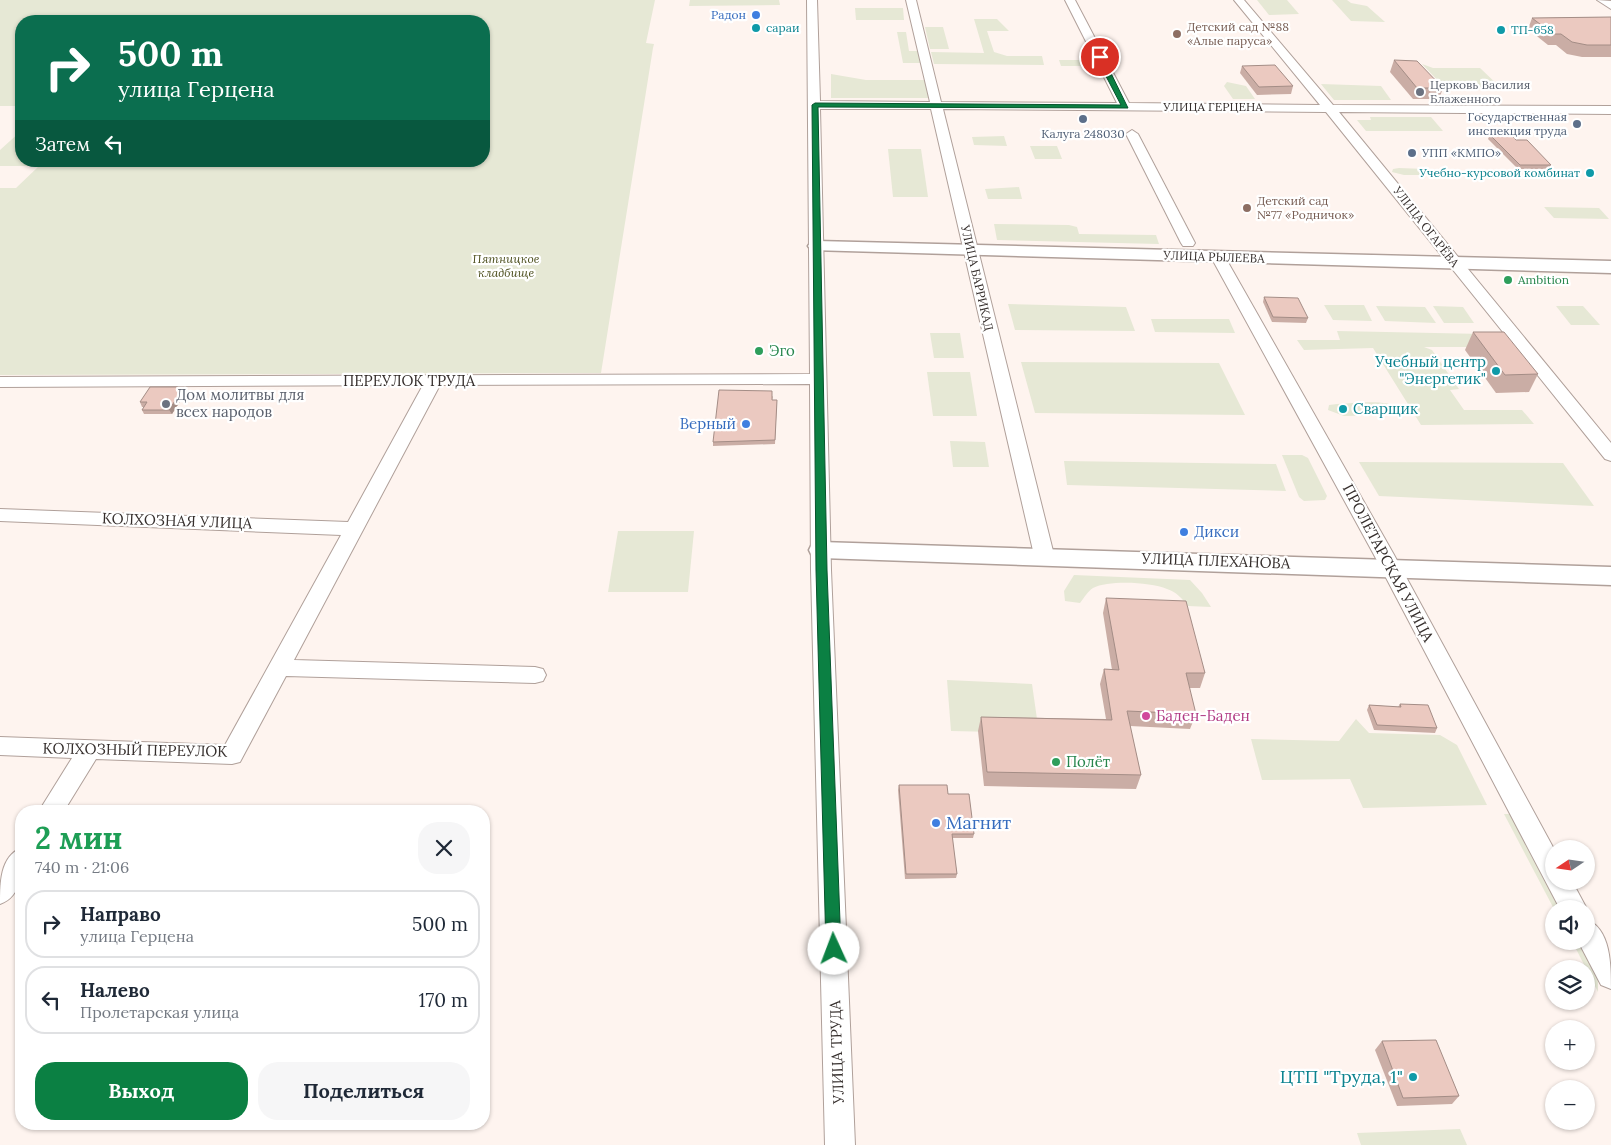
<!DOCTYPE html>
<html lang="ru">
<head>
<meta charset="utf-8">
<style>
  :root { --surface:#fff; --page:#f6f6f7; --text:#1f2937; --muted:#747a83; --line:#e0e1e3; --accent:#0b8043 }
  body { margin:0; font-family:Lora,serif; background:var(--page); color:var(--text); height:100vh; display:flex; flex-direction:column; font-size:19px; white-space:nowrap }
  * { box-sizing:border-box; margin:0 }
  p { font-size:16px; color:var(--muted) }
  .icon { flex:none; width:28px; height:28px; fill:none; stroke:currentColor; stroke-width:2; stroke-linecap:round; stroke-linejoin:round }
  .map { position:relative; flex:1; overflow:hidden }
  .side { position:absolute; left:15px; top:805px; width:475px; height:325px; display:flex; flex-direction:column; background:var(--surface); border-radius:20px; box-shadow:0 1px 4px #0004 }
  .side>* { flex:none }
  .hud { position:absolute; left:15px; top:15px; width:475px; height:152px; border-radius:20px; box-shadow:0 1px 4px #0004; background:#0b6e4f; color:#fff; overflow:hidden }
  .needle { width:32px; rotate:257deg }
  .tools { position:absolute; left:1545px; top:840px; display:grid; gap:10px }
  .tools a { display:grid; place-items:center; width:50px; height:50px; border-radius:50%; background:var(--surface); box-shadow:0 1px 4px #0004; font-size:25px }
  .pin { position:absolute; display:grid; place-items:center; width:42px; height:42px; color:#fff; margin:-21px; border:2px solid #fff; border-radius:50%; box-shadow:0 1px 5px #0007 }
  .me { position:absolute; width:55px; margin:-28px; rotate:358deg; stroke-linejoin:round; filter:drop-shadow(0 0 4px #0008) }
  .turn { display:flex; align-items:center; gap:18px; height:105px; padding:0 20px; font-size:22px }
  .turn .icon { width:65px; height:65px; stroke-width:2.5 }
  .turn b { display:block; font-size:35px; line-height:42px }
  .then { display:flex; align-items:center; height:48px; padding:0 20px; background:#0003; gap:10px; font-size:19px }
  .round { display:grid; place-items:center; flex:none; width:52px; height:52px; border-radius:20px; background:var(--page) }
  .summary { display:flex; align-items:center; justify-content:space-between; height:85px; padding:0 20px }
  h1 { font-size:30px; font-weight:700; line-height:38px; color:#1e9e55 }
  .cta { display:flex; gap:10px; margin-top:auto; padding:10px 20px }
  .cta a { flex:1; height:58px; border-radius:20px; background:var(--accent); color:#fff; font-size:20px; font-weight:700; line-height:58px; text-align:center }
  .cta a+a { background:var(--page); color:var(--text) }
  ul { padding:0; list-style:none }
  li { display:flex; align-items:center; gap:15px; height:68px; margin:0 10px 8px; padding:0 10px; border:2px solid var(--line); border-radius:20px }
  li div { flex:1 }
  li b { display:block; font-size:19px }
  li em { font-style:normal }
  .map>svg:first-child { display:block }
  .green { fill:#e6e8d5 }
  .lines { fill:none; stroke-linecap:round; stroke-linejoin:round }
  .minor-casing { stroke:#b0a09a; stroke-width:2 }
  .major-casing { stroke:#b0a09a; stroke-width:3 }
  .minor { fill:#fff; fill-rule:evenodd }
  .major { fill:#fff; fill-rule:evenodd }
  .wall { fill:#caada5 }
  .shaded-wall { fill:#a48d86 }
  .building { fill:#ebc9c0; stroke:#a48d86 }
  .route { fill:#0b8043; stroke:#07532c }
  .shop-dot { fill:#3f7fe0; stroke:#fff; stroke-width:2 }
  .culture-dot { fill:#0f9aa8; stroke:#fff; stroke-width:2 }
  .education-dot { fill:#8d6e63; stroke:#fff; stroke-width:2 }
  .worship-dot { fill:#6b7280; stroke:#fff; stroke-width:2 }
  .service-dot { fill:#5c6f8a; stroke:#fff; stroke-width:2 }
  .leisure-dot { fill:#2e9e5b; stroke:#fff; stroke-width:2 }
  .hotel-dot { fill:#d1479c; stroke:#fff; stroke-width:2 }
  .labels { text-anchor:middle; stroke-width:4.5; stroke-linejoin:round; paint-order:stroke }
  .far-shop-label { font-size:12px; fill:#366cbe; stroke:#fff; text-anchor:end }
  .far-education-label { font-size:12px; fill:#785e54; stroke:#fff; text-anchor:start }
  .far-culture-label { font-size:12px; fill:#0d838f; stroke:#fff; text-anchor:start }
  .far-worship-label { font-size:12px; fill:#5b616d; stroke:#fff; text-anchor:start }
  .far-street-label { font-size:12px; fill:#352e2c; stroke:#fff }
  .far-service-label { font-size:12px; fill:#4e5e75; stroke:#fff; text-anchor:end }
  .far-park-label { font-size:12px; font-style:italic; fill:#4e501f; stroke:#fff }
  .far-leisure-label { font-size:12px; fill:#27864d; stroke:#fff; text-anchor:start }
  .leisure-label { font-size:15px; fill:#27864d; stroke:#fff; text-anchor:start }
  .culture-label { font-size:15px; fill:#0d838f; stroke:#fff; text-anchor:end }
  .street-label { font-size:15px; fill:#352e2c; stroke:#fff }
  .worship-label { font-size:15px; fill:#5b616d; stroke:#fff; text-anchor:start }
  .shop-label { font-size:15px; fill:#366cbe; stroke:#fff; text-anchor:end }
  .hotel-label { font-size:15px; fill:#b23c85; stroke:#fff; text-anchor:start }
  .near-shop-label { font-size:18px; fill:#366cbe; stroke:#fff; text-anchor:start }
  .near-culture-label { font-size:18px; fill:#0d838f; stroke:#fff; text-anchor:end }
</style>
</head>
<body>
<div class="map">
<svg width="1611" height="1145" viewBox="0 0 1611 1145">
  <rect width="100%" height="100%" fill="#fef4ef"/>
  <g class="green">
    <polygon points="0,0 655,0 646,43 654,44 653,48 601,373 0,375 0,188 16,188 39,166 0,166 0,150 21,131 21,161 484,161 484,21 21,21 21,106 0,106"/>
    <polygon points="690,0 779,0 780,5 689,6"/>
    <polygon points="1257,0 1287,0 1299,14 1269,15"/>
    <polygon points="1332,0 1347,0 1351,3 1367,6 1385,22 1351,21"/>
    <polygon points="855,8 903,8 904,20 856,20"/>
    <polygon points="974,19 997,19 1009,31 987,31 994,52 1007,56 1042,56 1044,65 934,64 931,52 984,53"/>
    <polygon points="925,27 943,27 949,49 930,49"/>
    <polygon points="897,32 906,32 909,51 918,51 920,63 903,63"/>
    <polygon points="1059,60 1095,60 1097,66 1061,66"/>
    <polygon points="1422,64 1433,68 1480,68 1502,89 1446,89"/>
    <polygon points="831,74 866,80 927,80 930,98 831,98"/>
    <polygon points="1227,82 1246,86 1255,99 1233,99 1224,86"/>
    <polygon points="1321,84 1381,86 1391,100 1334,100"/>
    <polygon points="1370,117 1431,117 1443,131 1366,131 1357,120 1371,120"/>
    <polygon points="1004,136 1007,146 974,145 972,137"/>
    <polygon points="1030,146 1057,146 1062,159 1035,159"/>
    <polygon points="888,149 921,149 928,197 893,197"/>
    <polygon points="1399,168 1452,170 1460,171 1463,175 1404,175 1392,172 1393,169"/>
    <polygon points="1019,187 1022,199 988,199 985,189"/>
    <polygon points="1544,207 1599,208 1609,219 1554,218"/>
    <polygon points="994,224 1069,225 1077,227 1079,234 1156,235 1159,244 997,240"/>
    <polygon points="1008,304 1126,307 1135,331 1015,330"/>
    <polygon points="1324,305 1364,305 1372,321 1333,320"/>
    <polygon points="1376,306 1425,307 1436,323 1385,321"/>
    <polygon points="1433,306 1463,307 1474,323 1444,323"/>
    <polygon points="1556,306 1583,306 1600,325 1571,325"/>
    <polygon points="1151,319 1229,319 1235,333 1155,332"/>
    <polygon points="1337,331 1484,334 1493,347 1424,347 1432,350 1459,389 1450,390 1464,410 1522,410 1534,424 1421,425 1373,348 1304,350 1297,340 1340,340"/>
    <polygon points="930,333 960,333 964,358 934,358"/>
    <polygon points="1021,362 1219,363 1245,415 1035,413"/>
    <polygon points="927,372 970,372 977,416 933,416"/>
    <path d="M1337,404C1354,404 1386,398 1400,409L1399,413L1394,415L1344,416L1328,410L1329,405Z"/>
    <polygon points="950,441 985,442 989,467 953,467"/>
    <polygon points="1282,455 1302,455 1308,458 1327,496 1325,500 1304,501 1299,497"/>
    <polygon points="1064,461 1276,464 1286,491 1067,485"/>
    <polygon points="1359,462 1563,463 1594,506 1379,496"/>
    <polygon points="618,531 694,531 688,592 608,592"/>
    <path d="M1074,575L1190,580L1202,593L1211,607L1188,606C1182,598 1176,592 1167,589C1150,582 1109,580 1093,588C1088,591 1084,598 1080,603L1065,601L1064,591Z"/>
    <polygon points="947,680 1032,684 1039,733 951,731"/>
    <polygon points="1356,719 1369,733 1440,735 1457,745 1487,805 1363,808 1350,779 1262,780 1251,739 1339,741"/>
    <polygon points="1504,814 1511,814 1563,909 1554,909"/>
    <polygon points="1572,941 1581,941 1598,974 1598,992"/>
    <polygon points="1460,1129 1467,1145 1361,1145 1357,1133"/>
  </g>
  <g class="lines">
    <g class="minor-casing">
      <g id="minor">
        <polygon points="807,0 817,0 820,101 930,102 906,0 916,0 941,102 1117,103 1065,0 1075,0 1129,103 1320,105 1234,0 1244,0 1333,105 1611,106 1611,114 1339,112 1611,443 1611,461 1605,459 1326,112 943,109 1054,555 1051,560 1044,562 1037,560 1034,555 931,109 820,109 831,570 855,1145 825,1145 811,570 810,384 440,385 294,660 535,667 543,669 546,675 543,681 535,683 286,676 240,762 232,764 96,759 64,811 39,811 72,758 0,755 0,737 225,745 341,535 0,521 0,509 348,522 423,385 0,387 0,377 810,374"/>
        <polygon points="1597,0 1611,1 1611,9"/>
        <polygon points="1132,130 1138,134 1195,243 1193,246 1183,246 1181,243 1126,134"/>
        <polygon points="1218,253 1225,257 1393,553 1554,849 1554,881 1572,881 1587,909 1586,910 1560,909 1373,553 1211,257"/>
        <path d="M21,848C22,869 23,896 0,904C0,883 0,857 21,848Z"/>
        <path d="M1586,919C1611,929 1611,965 1611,989L1601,985L1578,941H1586Z"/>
      </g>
    </g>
    <g class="major-casing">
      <g id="major">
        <polygon points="817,241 1611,261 1611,273 811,250 808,246 811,242"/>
        <polygon points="821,542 1611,567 1611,585 821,558 812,556 809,550 812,544"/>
      </g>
    </g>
    <use href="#minor" class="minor"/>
    <use href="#major" class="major"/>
  </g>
  <g class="wall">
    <polygon points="1611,17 1611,57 1582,57 1567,54 1556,45 1548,45 1528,29 1532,18"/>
    <polygon points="1394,60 1443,88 1439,99 1413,99 1390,72"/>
    <polygon points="1242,66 1293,86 1291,94 1257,95 1240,73"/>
    <polygon points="1490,135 1516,140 1551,165 1549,169 1518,169 1488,139"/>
    <polygon points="1264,297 1308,318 1306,323 1272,322 1263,302"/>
    <polygon points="1473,332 1538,374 1529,392 1496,393 1465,350"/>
    <polygon points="186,392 172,414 144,414 142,410 144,407 142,407 140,402"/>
    <polygon points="773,396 772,400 777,400 775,444 713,446 713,442"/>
    <polygon points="1106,598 1205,673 1200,688 1189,688 1196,714 1190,729 1130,726 1141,775 1136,789 984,786 978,731 981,717 1106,719 1100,684 1104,669 1112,670 1103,613"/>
    <polygon points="1400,704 1437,728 1435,733 1374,730 1367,710 1369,705 1398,707"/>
    <polygon points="899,785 948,794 974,834 973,838 952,838 957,874 956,878 905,879 898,790"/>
    <polygon points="1382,1041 1459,1096 1452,1104 1397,1106 1375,1050"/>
  </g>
  <polygon class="shaded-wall" points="184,387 186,392 172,414 169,410"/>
  <g class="building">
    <polygon points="1611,17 1611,45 1587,45 1572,42 1561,34 1553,34 1532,18"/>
    <polygon points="1394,60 1417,61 1443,88 1417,88"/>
    <polygon points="1275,65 1293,86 1259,87 1242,66"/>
    <polygon points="1490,135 1511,135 1516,140 1527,140 1551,165 1520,165"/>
    <polygon points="1264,297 1298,298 1308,318 1273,317"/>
    <polygon points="1473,332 1504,332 1538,374 1505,375"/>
    <polygon points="150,387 184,387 169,410 142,410 147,402 140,402"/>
    <polygon points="719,390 772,391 772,400 777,400 775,440 713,442"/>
    <polygon points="1106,598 1186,601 1205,673 1186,673 1196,714 1127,711 1141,775 987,772 981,717 1112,720 1104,669 1119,670"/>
    <polygon points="1400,704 1428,705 1437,728 1377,725 1369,705 1401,707"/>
    <polygon points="899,785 947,785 948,794 969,794 974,834 952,834 957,874 906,874"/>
    <polygon points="1436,1040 1459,1096 1403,1098 1382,1041"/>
  </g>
  <polygon class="route" points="1100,55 1103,57 1128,108 818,107 827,570 841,949 839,954 834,956 829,954 826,949 816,570 812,105 815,103 1121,105 1096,57"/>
  <g class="shop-dot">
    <circle cx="756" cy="15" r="5"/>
    <circle cx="746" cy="424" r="5"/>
    <circle cx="1184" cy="532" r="5"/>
    <circle cx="936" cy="823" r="5"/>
  </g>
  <g class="culture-dot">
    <circle cx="756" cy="28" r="5"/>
    <circle cx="1501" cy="30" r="5"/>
    <circle cx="1590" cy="173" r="5"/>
    <circle cx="1496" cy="371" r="5"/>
    <circle cx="1343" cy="409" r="5"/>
    <circle cx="1413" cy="1077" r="5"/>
  </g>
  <g class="education-dot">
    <circle cx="1177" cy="34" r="5"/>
    <circle cx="1247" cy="208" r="5"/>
  </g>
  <g class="worship-dot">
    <circle cx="1420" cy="92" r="5"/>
    <circle cx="166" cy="404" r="5"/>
  </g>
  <g class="service-dot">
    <circle cx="1083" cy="119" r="5"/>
    <circle cx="1577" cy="124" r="5"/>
    <circle cx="1412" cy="153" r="5"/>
  </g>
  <g class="leisure-dot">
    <circle cx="1508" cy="280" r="5"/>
    <circle cx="759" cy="351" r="5"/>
    <circle cx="1056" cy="762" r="5"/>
  </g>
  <circle class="hotel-dot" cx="1146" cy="716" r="5"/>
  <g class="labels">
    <g class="far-shop-label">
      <text x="746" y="19">Радон</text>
    </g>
    <g class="far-education-label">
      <text x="1187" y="31">Детский сад №88<tspan x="1187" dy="14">«Алые паруса»</tspan></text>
      <text x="1257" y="205">Детский сад<tspan x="1257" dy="14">№77 «Родничок»</tspan></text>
    </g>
    <g class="far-culture-label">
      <text x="766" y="32">сараи</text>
      <text x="1511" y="34">ТП-658</text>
      <text x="1580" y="177" text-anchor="end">Учебно-курсовой комбинат</text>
    </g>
    <g class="far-worship-label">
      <text x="1430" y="89">Церковь Василия<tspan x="1430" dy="14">Блаженного</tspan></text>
    </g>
    <g class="far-street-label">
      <text x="1213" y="111">УЛИЦА ГЕРЦЕНА</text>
      <text transform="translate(1426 227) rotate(52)" y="4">УЛИЦА ОГАРЁВА</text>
      <text transform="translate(1214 257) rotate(2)" y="4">УЛИЦА РЫЛЕЕВА</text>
      <text transform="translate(977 278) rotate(77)" y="4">УЛИЦА БАРРИКАД</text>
    </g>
    <g class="far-service-label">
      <text x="1567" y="121">Государственная<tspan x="1567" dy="14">инспекция труда</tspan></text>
      <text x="1083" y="138" text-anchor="middle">Калуга 248030</text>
      <text x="1422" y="157" text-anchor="start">УПП «КМПО»</text>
    </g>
    <g class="far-park-label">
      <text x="506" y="263">Пятницкое<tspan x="506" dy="14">кладбище</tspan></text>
    </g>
    <g class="far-leisure-label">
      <text x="1518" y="284">Ambition</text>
    </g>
    <g class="leisure-label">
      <text x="769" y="356">Эго</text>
      <text x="1066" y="767">Полёт</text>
    </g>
    <g class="culture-label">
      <text x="1486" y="367">Учебный центр<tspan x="1486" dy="17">"Энергетик"</tspan></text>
      <text x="1353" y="414" text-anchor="start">Сварщик</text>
    </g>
    <g class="street-label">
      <text x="409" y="386">ПЕРЕУЛОК ТРУДА</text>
      <text transform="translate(177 521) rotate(2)" y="5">КОЛХОЗНАЯ УЛИЦА</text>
      <text transform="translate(1216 561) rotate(2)" y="5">УЛИЦА ПЛЕХАНОВА</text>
      <text transform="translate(1388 563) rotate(62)" y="5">ПРОЛЕТАРСКАЯ УЛИЦА</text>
      <text transform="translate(135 750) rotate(1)" y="5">КОЛХОЗНЫЙ ПЕРЕУЛОК</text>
      <text transform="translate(837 1052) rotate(-92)" y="5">УЛИЦА ТРУДА</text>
    </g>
    <g class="worship-label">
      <text x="176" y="400">Дом молитвы для<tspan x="176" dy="17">всех народов</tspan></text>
    </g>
    <g class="shop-label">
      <text x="736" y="429">Верный</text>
      <text x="1194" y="537" text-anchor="start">Дикси</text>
    </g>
    <g class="hotel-label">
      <text x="1156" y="721">Баден-Баден</text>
    </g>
    <g class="near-shop-label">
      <text x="946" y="829">Магнит</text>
    </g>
    <g class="near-culture-label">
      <text x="1403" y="1083">ЦТП "Труда, 1"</text>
    </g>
  </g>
</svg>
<div class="tools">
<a><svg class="needle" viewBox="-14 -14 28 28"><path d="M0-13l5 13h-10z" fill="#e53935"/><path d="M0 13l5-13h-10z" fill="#747a83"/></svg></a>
<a><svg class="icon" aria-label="sound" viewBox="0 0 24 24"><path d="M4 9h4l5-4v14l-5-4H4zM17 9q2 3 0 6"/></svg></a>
<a><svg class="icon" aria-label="layers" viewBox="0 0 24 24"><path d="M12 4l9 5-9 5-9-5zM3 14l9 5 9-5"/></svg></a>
<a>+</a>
<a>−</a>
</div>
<div class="pin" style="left:1100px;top:57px;background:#d93025"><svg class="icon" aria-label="arrive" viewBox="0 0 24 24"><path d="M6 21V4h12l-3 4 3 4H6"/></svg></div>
<svg class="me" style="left:834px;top:949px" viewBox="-20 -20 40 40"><circle r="19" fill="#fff"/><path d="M0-13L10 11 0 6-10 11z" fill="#0b8043"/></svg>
<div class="hud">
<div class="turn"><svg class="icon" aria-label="right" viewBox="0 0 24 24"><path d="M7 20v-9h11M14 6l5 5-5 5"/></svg><div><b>500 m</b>улица Герцена</div></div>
<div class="then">Затем<svg class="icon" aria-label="left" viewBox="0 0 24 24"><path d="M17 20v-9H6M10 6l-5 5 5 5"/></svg></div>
</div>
<section class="side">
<div class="summary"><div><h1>2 мин</h1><p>740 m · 21:06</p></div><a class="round"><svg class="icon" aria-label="close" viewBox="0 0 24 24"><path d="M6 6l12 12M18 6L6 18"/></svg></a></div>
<ul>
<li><svg class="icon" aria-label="right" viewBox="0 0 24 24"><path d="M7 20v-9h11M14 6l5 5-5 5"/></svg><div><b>Направо</b><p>улица Герцена</p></div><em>500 m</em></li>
<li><svg class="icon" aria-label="left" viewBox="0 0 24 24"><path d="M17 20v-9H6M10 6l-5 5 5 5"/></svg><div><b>Налево</b><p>Пролетарская улица</p></div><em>170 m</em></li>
</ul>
<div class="cta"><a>Выход</a><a>Поделиться</a></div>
</section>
</div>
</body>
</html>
